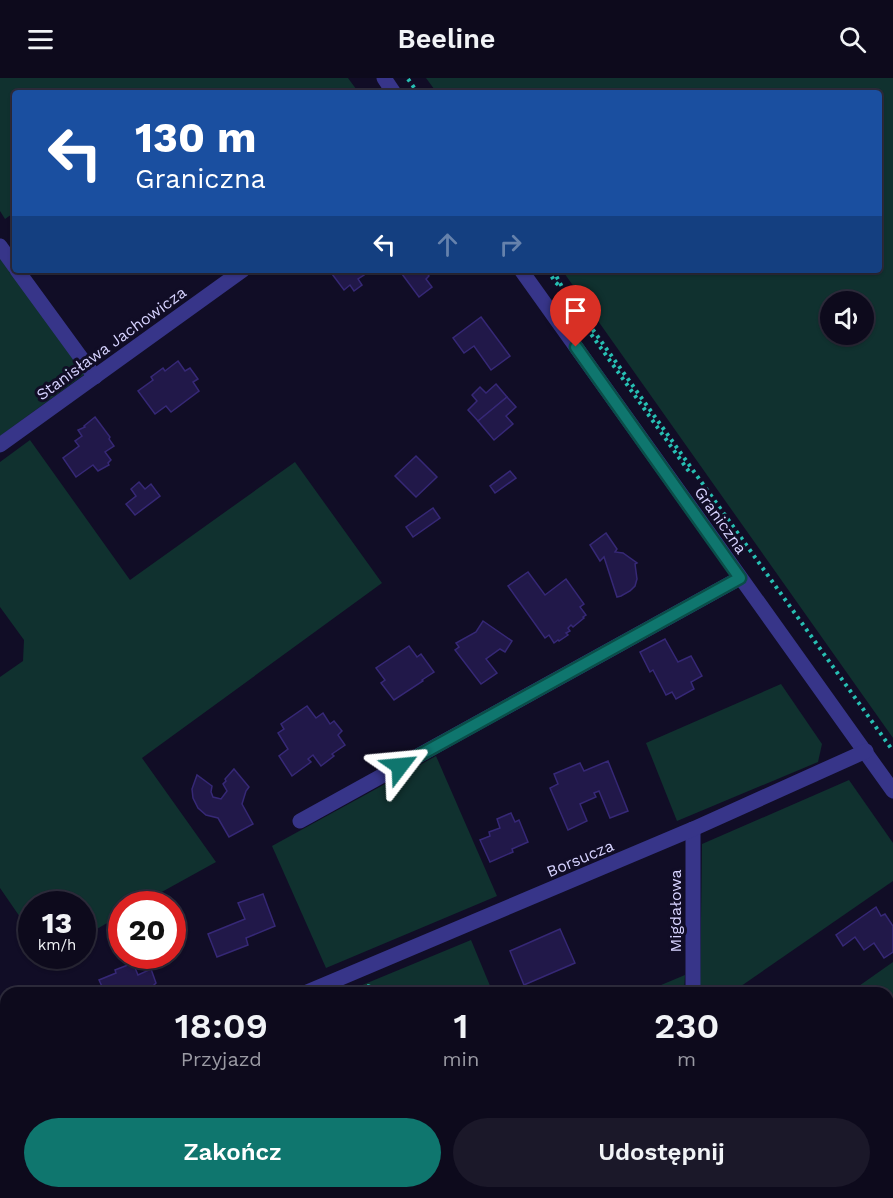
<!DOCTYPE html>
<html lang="pl">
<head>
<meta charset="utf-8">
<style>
  :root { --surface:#0d0a1c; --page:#1b1829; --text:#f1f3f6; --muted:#9a9aa3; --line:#2d2b3b; --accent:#0f766e }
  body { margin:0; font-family:"Work Sans",sans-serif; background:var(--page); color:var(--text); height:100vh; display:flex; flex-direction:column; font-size:22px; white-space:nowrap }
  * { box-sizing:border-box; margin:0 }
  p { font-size:20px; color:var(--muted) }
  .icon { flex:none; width:33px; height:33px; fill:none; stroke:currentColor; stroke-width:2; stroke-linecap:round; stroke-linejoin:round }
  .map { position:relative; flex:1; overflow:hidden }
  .drawer { position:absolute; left:0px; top:909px; width:894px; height:212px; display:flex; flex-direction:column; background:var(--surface); border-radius:18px 18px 0 0; box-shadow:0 2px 4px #0004,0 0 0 2px var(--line) }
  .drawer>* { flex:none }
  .top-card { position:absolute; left:12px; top:12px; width:870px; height:183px; border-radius:6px; box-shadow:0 2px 4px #0004,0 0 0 2px var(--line); background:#1a4fa0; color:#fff; overflow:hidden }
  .buttons { position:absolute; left:820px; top:213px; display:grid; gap:12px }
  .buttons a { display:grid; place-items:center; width:54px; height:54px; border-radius:50%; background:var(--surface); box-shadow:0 2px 4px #0004,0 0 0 2px var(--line); font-size:30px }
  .speed { position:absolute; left:18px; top:813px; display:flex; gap:12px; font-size:30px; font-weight:700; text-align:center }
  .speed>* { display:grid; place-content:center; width:78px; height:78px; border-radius:50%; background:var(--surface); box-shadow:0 2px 4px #0004,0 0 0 2px var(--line); line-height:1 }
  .speed small { font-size:15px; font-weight:400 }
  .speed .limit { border:9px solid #d22; background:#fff; color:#111 }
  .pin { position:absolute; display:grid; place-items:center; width:51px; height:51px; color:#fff; margin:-62px -26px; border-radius:50% 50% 50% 0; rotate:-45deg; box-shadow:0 0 6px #0007 }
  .pin .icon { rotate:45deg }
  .me { position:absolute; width:66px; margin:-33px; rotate:61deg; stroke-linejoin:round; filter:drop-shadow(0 0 4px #0008) }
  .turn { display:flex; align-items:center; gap:21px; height:126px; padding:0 24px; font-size:27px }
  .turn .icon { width:78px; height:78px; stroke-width:2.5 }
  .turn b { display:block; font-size:42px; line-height:51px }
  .lanes { display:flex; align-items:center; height:57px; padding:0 24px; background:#0003; justify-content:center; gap:30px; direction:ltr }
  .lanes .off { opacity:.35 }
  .eta { display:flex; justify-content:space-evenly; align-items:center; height:102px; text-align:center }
  .eta b { font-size:36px; font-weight:600; line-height:42px }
  .primary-button { display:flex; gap:12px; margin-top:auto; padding:12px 24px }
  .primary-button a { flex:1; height:69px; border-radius:36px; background:var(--accent); color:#fff; font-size:24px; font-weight:600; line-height:69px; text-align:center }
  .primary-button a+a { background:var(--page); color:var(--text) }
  header { display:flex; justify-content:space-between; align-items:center; height:78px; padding:0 24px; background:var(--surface); font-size:27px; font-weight:600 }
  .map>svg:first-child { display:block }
  .green { fill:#10312f; fill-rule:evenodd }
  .building { fill:#211849; stroke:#362876; stroke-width:1.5 }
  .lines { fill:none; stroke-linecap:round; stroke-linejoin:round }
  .path { stroke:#27bfb3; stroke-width:4; stroke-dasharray:3 4.5; stroke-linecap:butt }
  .minor { stroke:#373589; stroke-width:15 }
  .route-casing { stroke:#0a4d48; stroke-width:15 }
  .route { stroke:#0f766e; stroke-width:10 }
  .labels { text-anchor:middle; stroke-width:6; stroke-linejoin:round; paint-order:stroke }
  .street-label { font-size:16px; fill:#d7d3ff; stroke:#110d26 }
</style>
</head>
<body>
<header><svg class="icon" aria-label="menu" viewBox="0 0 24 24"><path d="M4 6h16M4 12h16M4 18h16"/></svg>Beeline<svg class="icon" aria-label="search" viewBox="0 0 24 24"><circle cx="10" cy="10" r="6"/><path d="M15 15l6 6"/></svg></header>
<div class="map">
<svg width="893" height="1120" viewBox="0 0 893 1120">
  <rect width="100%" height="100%" fill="#110d26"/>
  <g class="green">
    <polygon points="0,0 348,0 359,15 15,15 15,134 5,141 0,133"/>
    <path d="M426,0H893V660L562,192H879V15H437ZM831,224H864V256H831Z"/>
    <polygon points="0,180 85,296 0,358"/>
    <polygon points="30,362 130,502 295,384 382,505 142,680 216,784 140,826 122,826 121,837 83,859 82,826 32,826 31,855 0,810 0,599 23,583 24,562 0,529 0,384"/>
    <polygon points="781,606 822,666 818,684 677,743 646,665"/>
    <polygon points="436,678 497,818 326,890 272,768"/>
    <polygon points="849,702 893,765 893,803 731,915 700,915 702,766"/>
    <polygon points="471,862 493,915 343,915"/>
    <polygon points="893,884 893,956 888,959 888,915 849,915"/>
    <polygon points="685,897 684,915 642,915"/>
  </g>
  <g class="building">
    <polygon points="329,192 360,192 364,197 358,201 362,207 354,213 350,207 344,212"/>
    <polygon points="399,192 425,192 429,198 426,201 432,209 419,219"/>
    <polygon points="481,239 510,278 491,292 474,268 464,275 453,260"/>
    <polygon points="178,283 185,293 190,290 198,301 193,304 199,313 171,334 166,328 155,336 138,313 153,302 151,299 163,290 165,293"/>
    <polygon points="496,306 507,319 478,343 468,332 477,323 472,317 480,309 486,315"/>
    <polygon points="507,319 516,329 506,338 513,346 494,362 478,343"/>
    <polygon points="95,339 110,359 109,361 114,368 105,374 111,382 108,385 109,387 98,393 93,387 76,399 63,380 79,368 75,363 82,358 78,352 85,349 84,348"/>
    <polygon points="416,378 437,399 416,419 395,398"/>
    <polygon points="510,393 516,400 495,415 490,408"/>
    <polygon points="139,404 145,411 151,406 160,418 135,437 126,426 136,418 131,411"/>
    <polygon points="433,430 440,440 413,459 406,449"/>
    <polygon points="606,455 617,471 615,474 623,475 637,485 635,486 637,501 635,508 630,513 621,518 617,519 604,479 600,483 590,467"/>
    <polygon points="528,494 545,517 566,501 584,526 580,529 586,537 583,539 584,540 573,549 571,547 568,550 570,553 566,555 568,557 559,563 558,562 554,565 549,557 545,560 508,508"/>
    <polygon points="483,543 512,563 505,574 500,571 486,581 497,595 481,606 455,572 459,569 456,565 476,554"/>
    <polygon points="665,561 678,584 691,578 702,598 691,604 694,611 676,621 672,614 666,617 653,592 650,594 640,574"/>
    <polygon points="409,568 417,579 421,576 434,594 422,602 423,603 394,622 381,605 385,602 376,590"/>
    <polygon points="307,628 316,640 323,635 330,646 334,643 342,653 338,657 345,667 332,676 334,678 321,688 313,677 308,681 311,684 292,698 279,678 288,671 278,655 284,651 281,646"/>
    <polygon points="608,683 628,733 610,740 599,713 594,715 596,719 580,726 587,743 568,752 550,710 558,706 554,696 580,685 584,693"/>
    <polygon points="234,691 249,709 246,713 242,726 253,746 229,759 218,740 206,737 198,730 193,720 192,711 197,697 212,708 211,714 213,719 221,721 227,713 223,706 226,703 225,701"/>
    <polygon points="511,735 515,744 519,742 528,764 512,771 513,774 490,784 480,762 490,758 489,754 500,750 497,741"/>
    <polygon points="263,816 275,848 246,860 248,867 217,879 208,856 245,841 238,825"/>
    <polygon points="876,829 881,838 885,836 893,848 893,874 884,880 874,865 864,872 855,859 843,868 836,857"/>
    <polygon points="560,851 575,885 524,907 510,873"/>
    <polygon points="133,885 138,897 151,891 156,905 154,907 157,915 105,915 99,902 116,895 115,892"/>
    <polygon points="6,951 6,983 0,969 0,954"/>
    <polygon points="893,966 893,1013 888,1006 888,969"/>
    <polygon points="512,1114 561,1114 563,1120 514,1120"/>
    <polygon points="599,1114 623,1114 624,1115 611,1120 602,1120"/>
    <polygon points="781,1114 782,1115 819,1114 816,1120 778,1120"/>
  </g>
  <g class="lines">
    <g class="path">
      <polyline points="408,1 418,15"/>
      <polyline points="548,192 555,204 560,208"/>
      <polyline points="553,192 576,235 690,395"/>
      <polyline points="571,221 893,673"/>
      <polyline points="367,908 398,915"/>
    </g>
    <g class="minor">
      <polyline points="384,0 394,15"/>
      <polyline points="0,168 15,189"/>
      <polyline points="17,192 95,299"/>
      <polyline points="521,192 893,713"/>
      <polyline points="0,367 243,192"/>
      <polyline points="300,743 740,500"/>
      <polyline points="693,751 693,915"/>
      <polyline points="305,915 693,751 866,673"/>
      <polyline points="0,1041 6,1039"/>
      <polyline points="667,1120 676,1114"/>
    </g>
  </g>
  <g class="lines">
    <g class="route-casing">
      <polyline id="route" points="400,688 740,500 576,269"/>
    </g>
    <use href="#route" class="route"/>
  </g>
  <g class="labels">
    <g class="street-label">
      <text transform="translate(111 265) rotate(-36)" y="6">Stanisława Jachowicza</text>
      <text transform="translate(721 442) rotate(55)" y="6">Graniczna</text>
      <text transform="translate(580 780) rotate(-23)" y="6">Borsucza</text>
      <text transform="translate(675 833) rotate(-90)" y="6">Migdałowa</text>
    </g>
  </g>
</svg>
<div class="buttons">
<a><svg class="icon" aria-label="sound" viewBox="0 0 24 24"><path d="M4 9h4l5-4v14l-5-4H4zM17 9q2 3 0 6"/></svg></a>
</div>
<div class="speed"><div>13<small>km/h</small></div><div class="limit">20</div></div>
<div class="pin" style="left:576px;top:269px;background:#d93025"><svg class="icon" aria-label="arrive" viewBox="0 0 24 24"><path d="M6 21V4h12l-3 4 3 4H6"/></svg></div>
<svg class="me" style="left:400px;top:688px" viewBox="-20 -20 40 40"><path d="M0-17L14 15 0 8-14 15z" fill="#0f766e" stroke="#fff" stroke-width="4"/></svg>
<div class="top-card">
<div class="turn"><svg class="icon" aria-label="left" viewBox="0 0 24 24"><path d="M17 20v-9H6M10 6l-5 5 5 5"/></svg><div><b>130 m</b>Graniczna</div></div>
<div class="lanes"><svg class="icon" aria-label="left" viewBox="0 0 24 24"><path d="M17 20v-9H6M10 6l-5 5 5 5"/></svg><svg class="icon off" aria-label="ahead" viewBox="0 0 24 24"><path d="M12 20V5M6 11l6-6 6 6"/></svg><svg class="icon off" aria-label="right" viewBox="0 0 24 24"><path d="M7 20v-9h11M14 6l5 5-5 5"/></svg></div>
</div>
<section class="drawer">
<div class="eta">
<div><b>18:09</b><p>Przyjazd</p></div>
<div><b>1</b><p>min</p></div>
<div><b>230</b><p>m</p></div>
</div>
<div class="primary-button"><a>Zakończ</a><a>Udostępnij</a></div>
</section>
</div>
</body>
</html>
